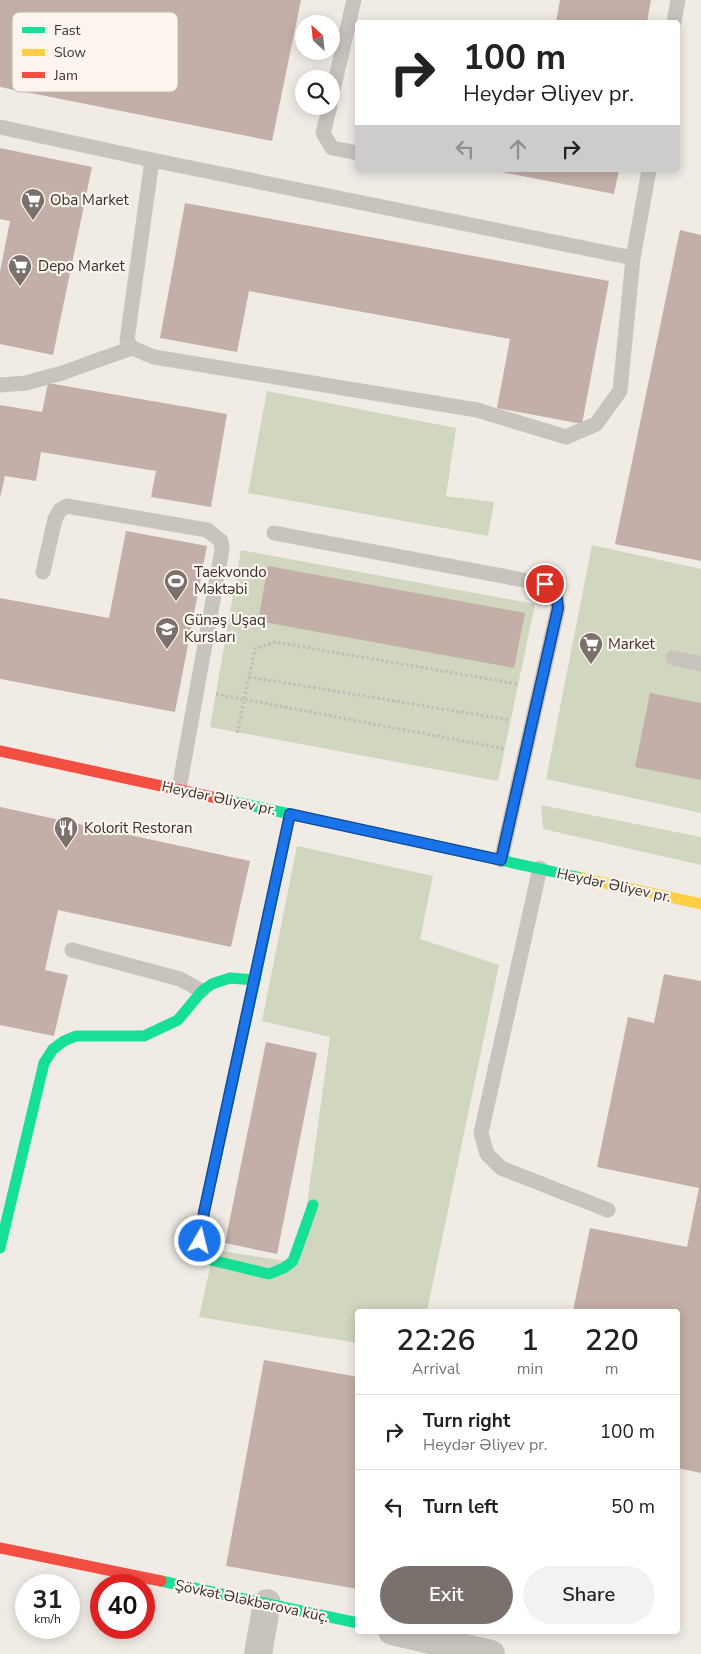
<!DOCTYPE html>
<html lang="en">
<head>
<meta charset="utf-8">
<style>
  :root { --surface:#fff; --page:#f2f2f2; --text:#222; --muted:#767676; --line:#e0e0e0; --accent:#7a716c }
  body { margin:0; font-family:"Nunito Sans",sans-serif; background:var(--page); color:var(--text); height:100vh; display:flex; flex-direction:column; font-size:19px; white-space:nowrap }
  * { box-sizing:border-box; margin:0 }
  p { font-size:16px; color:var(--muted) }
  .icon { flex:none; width:28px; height:28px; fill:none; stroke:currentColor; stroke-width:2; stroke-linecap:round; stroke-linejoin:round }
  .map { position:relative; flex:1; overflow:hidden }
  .panel { position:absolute; left:355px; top:1309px; width:325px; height:325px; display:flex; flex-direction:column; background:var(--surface); border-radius:5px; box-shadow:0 2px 12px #0003 }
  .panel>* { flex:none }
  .hud { position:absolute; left:355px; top:20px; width:325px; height:152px; border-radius:5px; box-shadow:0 2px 12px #0003; background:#fff; color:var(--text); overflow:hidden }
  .needle { width:32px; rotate:333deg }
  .buttons { position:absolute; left:295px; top:15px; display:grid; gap:10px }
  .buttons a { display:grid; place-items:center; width:45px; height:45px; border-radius:50%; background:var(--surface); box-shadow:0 2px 12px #0003; font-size:25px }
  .speed { position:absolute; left:15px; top:1574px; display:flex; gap:10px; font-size:25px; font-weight:700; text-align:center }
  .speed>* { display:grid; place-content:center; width:65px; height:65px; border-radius:50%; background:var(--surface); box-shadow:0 2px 12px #0003; line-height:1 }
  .speed small { font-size:12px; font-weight:400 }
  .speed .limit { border:8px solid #d22; background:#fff; color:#111 }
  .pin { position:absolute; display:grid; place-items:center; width:42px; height:42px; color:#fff; margin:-21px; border:2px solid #fff; border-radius:50%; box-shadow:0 1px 5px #0007 }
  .me { position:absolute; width:55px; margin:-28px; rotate:8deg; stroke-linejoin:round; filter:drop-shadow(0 0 4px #0008) }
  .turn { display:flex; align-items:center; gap:18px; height:105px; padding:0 25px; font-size:22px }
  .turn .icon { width:65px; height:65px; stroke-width:2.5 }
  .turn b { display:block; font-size:35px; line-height:42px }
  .lanes { display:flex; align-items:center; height:48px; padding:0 25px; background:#0003; justify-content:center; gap:25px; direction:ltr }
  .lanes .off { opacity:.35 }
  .eta { display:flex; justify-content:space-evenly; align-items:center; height:85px; text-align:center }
  .eta b { font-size:30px; font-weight:600; line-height:35px }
  .primary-button { display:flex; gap:10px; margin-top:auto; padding:10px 25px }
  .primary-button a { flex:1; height:58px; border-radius:30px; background:var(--accent); color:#fff; font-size:20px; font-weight:600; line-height:58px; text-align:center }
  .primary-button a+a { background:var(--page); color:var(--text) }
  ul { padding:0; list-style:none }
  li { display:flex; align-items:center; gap:15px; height:75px; padding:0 25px; border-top:1px solid var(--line) }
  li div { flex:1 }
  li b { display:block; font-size:19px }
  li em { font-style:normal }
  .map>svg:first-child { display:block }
  .green { fill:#d1d6bf }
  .building { fill:#c3afa7 }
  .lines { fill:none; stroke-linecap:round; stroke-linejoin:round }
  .path { stroke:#c2bbb6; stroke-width:3; stroke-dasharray:2.5 2.5; stroke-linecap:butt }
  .lane { stroke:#c9c3be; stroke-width:15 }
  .street { stroke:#c9c3be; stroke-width:28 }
  .fast { stroke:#16e098; stroke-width:11 }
  .slow { stroke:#ffcf43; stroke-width:11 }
  .jam { stroke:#f24e42; stroke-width:11 }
  .route-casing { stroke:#114b97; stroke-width:12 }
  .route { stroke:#1a73e8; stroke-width:9 }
  .labels { text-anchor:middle; stroke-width:4.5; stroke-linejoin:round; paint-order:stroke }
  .poi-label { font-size:15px; fill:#3b302b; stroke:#fbf5ee; text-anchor:start }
  .street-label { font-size:15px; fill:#3b302b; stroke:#fbf5ee }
  .key { fill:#fbf5ee; stroke:#c1bab4; stroke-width:1 }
  .key-label { font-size:14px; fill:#3b302b }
</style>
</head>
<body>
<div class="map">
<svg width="701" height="1654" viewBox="0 0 701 1654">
  <rect width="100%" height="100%" fill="#f0ebe5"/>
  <g class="green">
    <polygon points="267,391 456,428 446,496 494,502 488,536 248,493"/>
    <polygon points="592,545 701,569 701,813 546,779"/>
    <polygon points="241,550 535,604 498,781 210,727"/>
    <polygon points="541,805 701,837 701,865 543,829"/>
    <polygon points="297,846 433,876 420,939 499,965 427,1311 358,1311 357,1343 199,1317 214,1250 299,1263 330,1037 262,1021"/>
  </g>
  <g class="building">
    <polygon points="0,0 301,0 272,141 0,87"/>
    <polygon points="560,0 651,0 647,22 556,22"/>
    <polygon points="0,148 92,167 53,355 0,344 0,272 10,221 0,219"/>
    <polygon points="491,170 619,170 614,194"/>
    <polygon points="185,203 609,281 582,424 497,408 510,339 249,291 237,352 160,338"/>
    <polygon points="680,230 701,235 701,561 615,544"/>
    <polygon points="48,383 227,414 211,507 151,497 156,471 41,452 36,481 5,476 0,498 0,405 42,412"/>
    <polygon points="126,531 207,546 175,712 0,679 0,598 109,618"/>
    <polygon points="268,566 525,613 514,668 258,621"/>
    <polygon points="650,693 701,703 701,780 635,767"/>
    <polygon points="0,807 250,861 231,947 58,910 45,970 68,975 54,1036 0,1025"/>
    <polygon points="664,974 701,981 701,1473 678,1468 678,1311 573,1311 590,1228 687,1247 699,1188 597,1167 628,1017 654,1023"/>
    <polygon points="266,1042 317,1053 277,1254 225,1243"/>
    <polygon points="264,1360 358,1377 358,1589 226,1566"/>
  </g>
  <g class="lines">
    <g class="path">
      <polyline points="249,677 510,720"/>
      <polyline points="216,694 505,749"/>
      <polyline points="237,733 255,649 275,642 518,684"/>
    </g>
    <g class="lane">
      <polyline points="674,22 678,0"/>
      <polyline points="331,99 354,0"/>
      <polyline points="330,106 323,133 332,148 358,153"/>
      <polyline points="0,127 152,160 633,258"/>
      <polyline points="152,160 127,340 132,348 154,357 477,410 566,437 596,424 620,391 633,258 649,170"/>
      <polyline points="0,385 26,383 62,373 132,348"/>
      <polyline points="274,533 545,584 556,592 558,608 501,860"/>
      <polyline points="43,572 55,519 60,510 67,506 207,530 221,541 222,550 179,789"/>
      <polyline points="673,658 701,664"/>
      <polyline points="540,868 481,1133 487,1154 501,1168 608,1210"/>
      <polyline points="72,950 180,979 202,991"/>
    </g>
    <g class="street">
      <polyline points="392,1631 491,1654"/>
      <polyline points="258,1654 267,1603"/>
    </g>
    <g class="fast">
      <polyline points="226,800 582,878"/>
      <polyline points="255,980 204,1212 200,1241 207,1259 269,1274 284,1268 293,1261 313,1205"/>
      <polyline points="0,1248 44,1063 53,1049 64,1041 76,1036 144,1036 178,1020 202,991 212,984 230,978 255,980 290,814"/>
      <polyline points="161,1581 358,1623"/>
    </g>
    <polyline class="slow" points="582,878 701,904"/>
    <g class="jam">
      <polyline points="0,751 226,800"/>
      <polyline points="0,1548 161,1581"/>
    </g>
  </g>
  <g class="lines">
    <g class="route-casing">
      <polyline id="route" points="200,1241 204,1212 290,814 501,860 558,608 556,592 545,584"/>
    </g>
    <use href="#route" class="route"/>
  </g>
  <defs>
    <g id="supermarket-pin" transform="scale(1.25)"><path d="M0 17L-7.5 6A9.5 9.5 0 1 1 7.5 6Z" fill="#7a716c" stroke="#fbf5ee"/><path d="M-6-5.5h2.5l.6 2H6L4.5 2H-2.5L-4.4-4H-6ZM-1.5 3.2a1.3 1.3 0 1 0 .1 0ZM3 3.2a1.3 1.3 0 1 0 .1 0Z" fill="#fff"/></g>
    <g id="stadium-pin" transform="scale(1.25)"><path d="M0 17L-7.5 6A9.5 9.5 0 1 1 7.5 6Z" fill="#7a716c" stroke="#fbf5ee"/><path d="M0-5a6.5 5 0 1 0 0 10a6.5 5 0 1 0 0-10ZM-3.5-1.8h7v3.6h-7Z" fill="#fff"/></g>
    <g id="school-pin" transform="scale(1.25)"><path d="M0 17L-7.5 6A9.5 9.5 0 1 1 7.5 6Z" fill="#7a716c" stroke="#fbf5ee"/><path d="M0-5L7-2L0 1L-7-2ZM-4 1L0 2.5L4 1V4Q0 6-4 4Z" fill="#fff"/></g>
    <g id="restaurant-pin" transform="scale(1.25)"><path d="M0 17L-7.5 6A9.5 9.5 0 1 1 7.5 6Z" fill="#7a716c" stroke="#fbf5ee"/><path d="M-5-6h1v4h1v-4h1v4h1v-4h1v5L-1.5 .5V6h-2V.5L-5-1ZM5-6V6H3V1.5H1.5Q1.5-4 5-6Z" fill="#fff"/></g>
  </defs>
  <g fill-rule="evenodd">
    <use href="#supermarket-pin" x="33" y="200"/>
    <use href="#supermarket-pin" x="20" y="266"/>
    <use href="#stadium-pin" x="176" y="581"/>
    <use href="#school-pin" x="167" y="629"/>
    <use href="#supermarket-pin" x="591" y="644"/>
    <use href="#restaurant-pin" x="66" y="828"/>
  </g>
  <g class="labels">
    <g class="poi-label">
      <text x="50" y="205">Oba Market</text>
      <text x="38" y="271">Depo Market</text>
      <text x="194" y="577">Taekvondo<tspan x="194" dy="17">Məktəbi</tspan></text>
      <text x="184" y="625">Günəş Uşaq<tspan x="184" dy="17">Kursları</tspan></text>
      <text x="608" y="649">Market</text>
      <text x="84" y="833">Kolorit Restoran</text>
    </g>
    <g class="street-label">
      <text transform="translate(219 798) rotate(12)" y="5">Heydər Əliyev pr.</text>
      <text transform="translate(614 885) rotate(12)" y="5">Heydər Əliyev pr.</text>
      <text transform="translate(252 1601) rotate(12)" y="5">Şövkət Ələkbərova küç.</text>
    </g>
  </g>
  <rect x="12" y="12" width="166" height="80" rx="8" class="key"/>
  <rect x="22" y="27" width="23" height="6" fill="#16e098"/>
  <rect x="22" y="49" width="23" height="7" fill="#ffcf43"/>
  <rect x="22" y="72" width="23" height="6" fill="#f24e42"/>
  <g class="key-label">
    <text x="54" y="35">Fast</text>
    <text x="54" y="57">Slow</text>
    <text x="54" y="80">Jam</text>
  </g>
</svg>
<div class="buttons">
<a><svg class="needle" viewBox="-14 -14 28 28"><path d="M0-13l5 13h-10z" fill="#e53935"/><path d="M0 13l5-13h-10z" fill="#767676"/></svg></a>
<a><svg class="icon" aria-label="search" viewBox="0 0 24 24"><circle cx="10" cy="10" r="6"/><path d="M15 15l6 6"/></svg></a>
</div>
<div class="speed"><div>31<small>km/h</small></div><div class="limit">40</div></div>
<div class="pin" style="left:545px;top:584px;background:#d93025"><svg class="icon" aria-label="arrive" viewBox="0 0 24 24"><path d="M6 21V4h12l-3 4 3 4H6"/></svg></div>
<svg class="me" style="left:200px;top:1241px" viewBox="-20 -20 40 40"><circle r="17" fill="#1a73e8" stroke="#fff" stroke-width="3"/><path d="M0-11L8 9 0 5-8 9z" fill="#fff"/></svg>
<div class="hud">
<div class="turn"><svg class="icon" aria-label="right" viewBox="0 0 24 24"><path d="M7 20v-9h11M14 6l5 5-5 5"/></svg><div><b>100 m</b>Heydər Əliyev pr.</div></div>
<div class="lanes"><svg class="icon off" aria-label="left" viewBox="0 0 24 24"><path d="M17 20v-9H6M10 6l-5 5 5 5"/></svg><svg class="icon off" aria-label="ahead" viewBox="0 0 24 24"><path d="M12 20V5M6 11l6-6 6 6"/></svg><svg class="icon" aria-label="right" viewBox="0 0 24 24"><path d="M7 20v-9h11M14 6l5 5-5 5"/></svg></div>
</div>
<section class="panel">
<div class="eta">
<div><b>22:26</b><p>Arrival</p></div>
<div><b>1</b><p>min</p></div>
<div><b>220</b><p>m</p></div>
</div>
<ul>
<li><svg class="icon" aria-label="right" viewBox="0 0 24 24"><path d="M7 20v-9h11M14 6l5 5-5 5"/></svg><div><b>Turn right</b><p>Heydər Əliyev pr.</p></div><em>100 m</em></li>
<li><svg class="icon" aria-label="left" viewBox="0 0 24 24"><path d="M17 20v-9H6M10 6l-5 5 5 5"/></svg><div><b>Turn left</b></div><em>50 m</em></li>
</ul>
<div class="primary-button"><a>Exit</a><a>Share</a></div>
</section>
</div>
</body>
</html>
